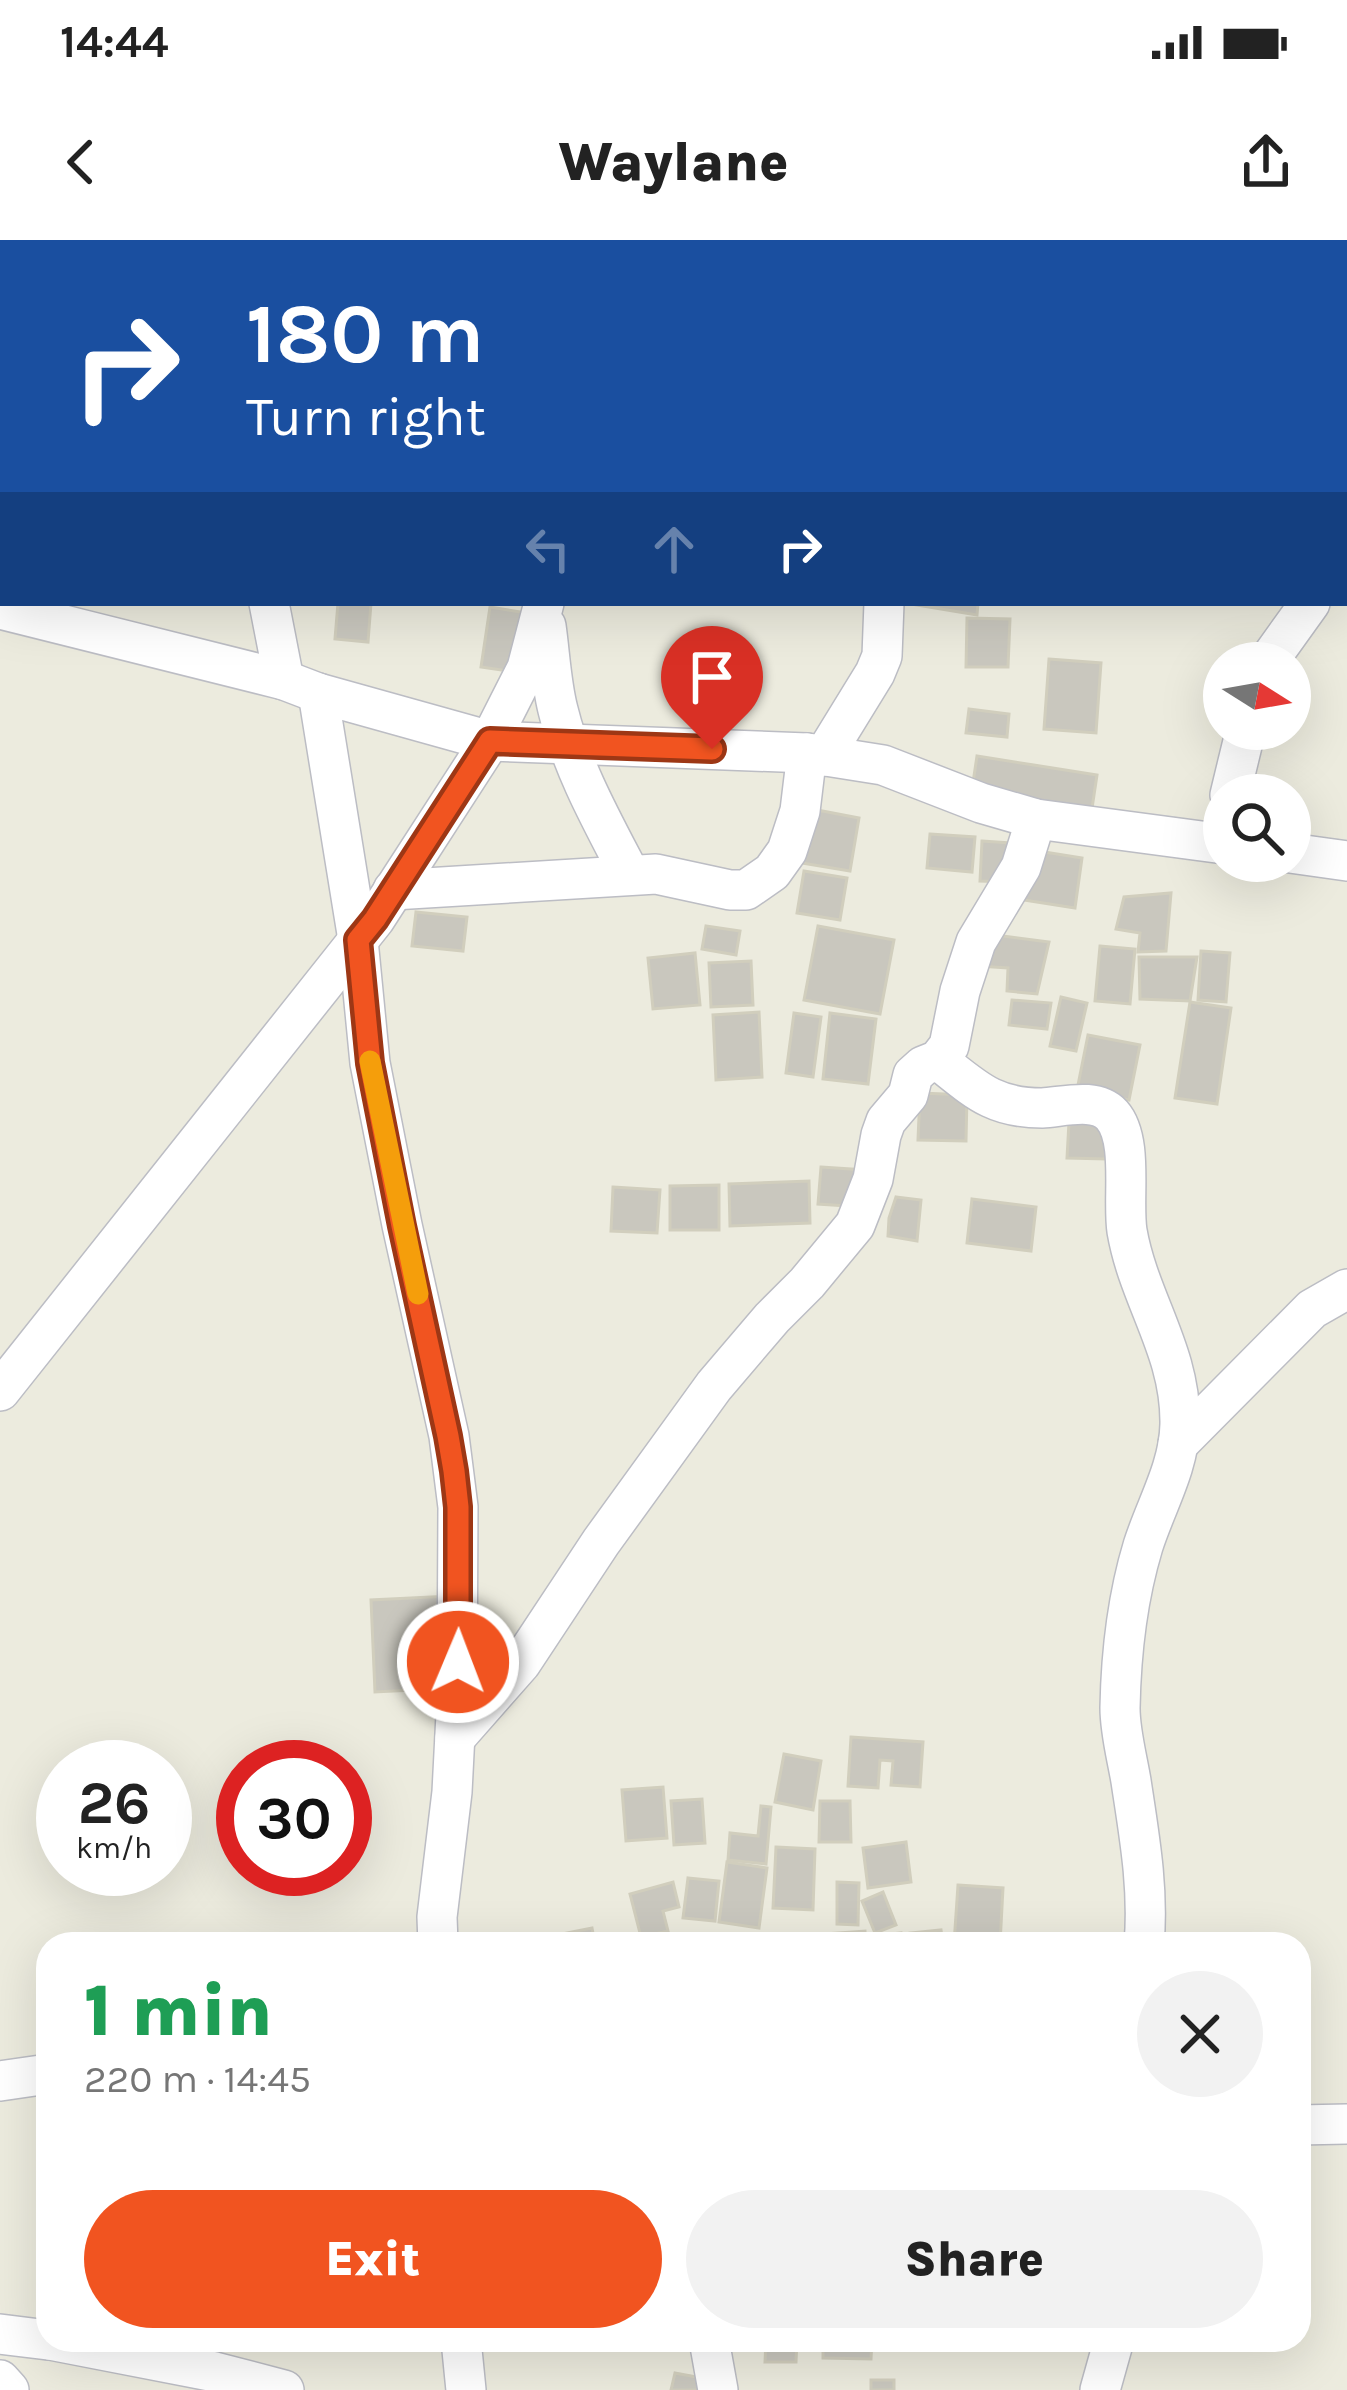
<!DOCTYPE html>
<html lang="en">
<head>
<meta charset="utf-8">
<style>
  :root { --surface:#fff; --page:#f2f2f2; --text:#222; --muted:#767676; --accent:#f15420 }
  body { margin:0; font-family:Karla,sans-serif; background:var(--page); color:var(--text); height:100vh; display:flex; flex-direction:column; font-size:45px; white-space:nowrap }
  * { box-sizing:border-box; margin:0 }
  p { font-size:39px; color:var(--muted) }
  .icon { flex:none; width:66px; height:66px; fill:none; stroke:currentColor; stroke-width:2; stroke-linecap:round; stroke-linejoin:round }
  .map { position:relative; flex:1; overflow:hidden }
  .side { position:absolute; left:36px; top:1692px; width:1275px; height:420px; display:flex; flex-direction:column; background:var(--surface); border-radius:36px; box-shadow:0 12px 48px #0002 }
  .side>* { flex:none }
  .top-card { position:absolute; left:0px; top:0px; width:1347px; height:366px; box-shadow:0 12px 48px #0002; background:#1a4fa0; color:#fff; overflow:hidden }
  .needle { width:78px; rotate:101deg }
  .controls { position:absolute; left:1203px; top:402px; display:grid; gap:24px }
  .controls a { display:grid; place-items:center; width:108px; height:108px; border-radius:50%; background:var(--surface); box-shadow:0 12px 48px #0002; font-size:60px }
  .speed { position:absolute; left:36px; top:1500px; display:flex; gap:24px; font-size:60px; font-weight:700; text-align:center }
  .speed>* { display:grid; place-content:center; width:156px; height:156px; border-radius:50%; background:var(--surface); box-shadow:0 12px 48px #0002; line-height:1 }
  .speed small { font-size:30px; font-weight:400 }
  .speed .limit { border:18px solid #d22; background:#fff; color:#111 }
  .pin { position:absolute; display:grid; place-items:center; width:102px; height:102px; color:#fff; margin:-123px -51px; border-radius:50% 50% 50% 0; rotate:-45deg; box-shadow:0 0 12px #0007 }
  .pin .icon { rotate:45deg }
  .me { position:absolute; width:132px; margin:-66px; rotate:1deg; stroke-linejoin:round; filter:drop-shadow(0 0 9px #0008) }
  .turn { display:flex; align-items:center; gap:42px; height:252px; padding:0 48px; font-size:54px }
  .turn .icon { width:156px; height:156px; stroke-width:2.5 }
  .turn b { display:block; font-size:84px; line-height:102px }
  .lanes { display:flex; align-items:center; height:114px; padding:0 48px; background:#0003; justify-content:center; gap:60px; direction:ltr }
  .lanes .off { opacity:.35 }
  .round { display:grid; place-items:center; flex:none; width:126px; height:126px; border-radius:63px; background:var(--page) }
  .headline { display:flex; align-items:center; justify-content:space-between; height:204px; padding:0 48px }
  h1 { font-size:72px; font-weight:800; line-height:90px; color:#1e9e55 }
  .cta { display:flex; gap:24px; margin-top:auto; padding:24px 48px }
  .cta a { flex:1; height:138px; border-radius:72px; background:var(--accent); color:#fff; font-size:48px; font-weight:800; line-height:138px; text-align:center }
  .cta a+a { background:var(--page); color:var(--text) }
  .status { display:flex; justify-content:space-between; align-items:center; height:84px; padding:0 60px; background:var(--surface); direction:ltr }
  .status svg { height:33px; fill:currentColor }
  header { display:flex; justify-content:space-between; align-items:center; height:156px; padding:0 48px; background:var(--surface); font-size:54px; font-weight:800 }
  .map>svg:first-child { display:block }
  .building { fill:#c9c7be; stroke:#d1cebd; stroke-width:3 }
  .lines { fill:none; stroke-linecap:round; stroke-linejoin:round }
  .minor-casing { stroke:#bcbdc4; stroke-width:42 }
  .minor { stroke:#fff; stroke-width:39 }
  .route-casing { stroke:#9d3715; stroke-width:30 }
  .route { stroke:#f15420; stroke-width:21 }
  .slow { stroke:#f59e0b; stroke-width:21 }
</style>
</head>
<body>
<div class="status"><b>14:44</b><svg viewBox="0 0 49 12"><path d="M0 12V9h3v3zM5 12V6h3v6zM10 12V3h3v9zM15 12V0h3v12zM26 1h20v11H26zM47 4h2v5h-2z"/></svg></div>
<header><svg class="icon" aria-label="back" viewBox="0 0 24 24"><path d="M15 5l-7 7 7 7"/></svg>Waylane<svg class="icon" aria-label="share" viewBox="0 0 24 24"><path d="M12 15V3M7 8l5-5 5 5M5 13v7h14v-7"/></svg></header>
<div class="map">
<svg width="1347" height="2150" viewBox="0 0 1347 2150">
  <rect width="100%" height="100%" fill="#ecebde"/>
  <g class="building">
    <polygon points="338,363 371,363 368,402 335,399"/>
    <polygon points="905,363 978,363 977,375"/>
    <polygon points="490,367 533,374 522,433 481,427"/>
    <polygon points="967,378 1010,379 1008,427 966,427"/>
    <polygon points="1049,419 1101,423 1096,493 1044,489"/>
    <polygon points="969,469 1009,474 1007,497 966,493"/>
    <polygon points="977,516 1097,535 1091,575 971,556"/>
    <polygon points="812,569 859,578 850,631 802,623"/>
    <polygon points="930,594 975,597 972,632 927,628"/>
    <polygon points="982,601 1010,603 1009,642 980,641"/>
    <polygon points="1032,610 1082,618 1075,668 1024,660"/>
    <polygon points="804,631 847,638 840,680 797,673"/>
    <polygon points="1171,653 1166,711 1138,712 1140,693 1116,689 1124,657"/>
    <polygon points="416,672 467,677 463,711 412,706"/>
    <polygon points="706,686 740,691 736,715 702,709"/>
    <polygon points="818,686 894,700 880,774 804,760"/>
    <polygon points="988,694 1049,702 1037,754 1007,751 1008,728 977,726"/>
    <polygon points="1100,706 1135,709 1130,764 1095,761"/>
    <polygon points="1201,711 1230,713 1226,762 1198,760"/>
    <polygon points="695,713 700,765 653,769 648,718"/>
    <polygon points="1139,717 1197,717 1190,761 1140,759"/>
    <polygon points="751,721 753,765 711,767 709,723"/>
    <polygon points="1061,757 1087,763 1076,811 1050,806"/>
    <polygon points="1012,760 1051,763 1047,789 1009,785"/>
    <polygon points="1190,762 1231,768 1217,864 1175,858"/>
    <polygon points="759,772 762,837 716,840 713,775"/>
    <polygon points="794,773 821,777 813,837 786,833"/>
    <polygon points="830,773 876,779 868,844 823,839"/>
    <polygon points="1088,795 1140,805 1129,860 1077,850"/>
    <polygon points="920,853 967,855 966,901 918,900"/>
    <polygon points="1069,882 1108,884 1106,919 1067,918"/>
    <polygon points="821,927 865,930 862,967 818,964"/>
    <polygon points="809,941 810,983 730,986 729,944"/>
    <polygon points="719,945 719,990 670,990 670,946"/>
    <polygon points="613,947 660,950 657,993 611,991"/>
    <polygon points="896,957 921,960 917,1001 888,996 889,978"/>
    <polygon points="972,959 1036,967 1031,1011 967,1003"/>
    <polygon points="450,1356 454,1448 375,1452 371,1360"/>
    <polygon points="851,1497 923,1502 920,1547 891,1545 893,1521 880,1520 878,1548 848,1546"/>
    <polygon points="784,1514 821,1521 813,1570 775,1562"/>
    <polygon points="663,1547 667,1598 626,1601 622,1550"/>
    <polygon points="702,1559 705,1603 674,1605 671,1561"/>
    <polygon points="820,1561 850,1561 851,1602 819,1602"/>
    <polygon points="761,1566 771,1567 766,1624 728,1620 730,1593 758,1596"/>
    <polygon points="906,1602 911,1642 868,1648 863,1608"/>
    <polygon points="776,1607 815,1609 813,1670 773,1668"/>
    <polygon points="727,1622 767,1628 759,1688 719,1682"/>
    <polygon points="688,1638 719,1641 715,1681 683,1678"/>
    <polygon points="673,1642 679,1667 663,1671 668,1691 641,1697 630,1654"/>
    <polygon points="837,1642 859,1643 858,1685 837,1684"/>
    <polygon points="958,1645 1003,1648 1000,1704 954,1704"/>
    <polygon points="883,1652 896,1685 875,1693 862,1661"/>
    <polygon points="592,1688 595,1704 543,1704 542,1698"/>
    <polygon points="941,1690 943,1704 911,1704 910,1693"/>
    <polygon points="865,1691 866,1704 827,1704 826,1694"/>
    <polygon points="901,1693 902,1704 872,1704 872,1696"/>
    <polygon points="766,2100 797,2100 796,2122 765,2122"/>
    <polygon points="823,2100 872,2100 871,2119 823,2118"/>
    <polygon points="675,2133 707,2139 705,2150 671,2150"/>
    <rect x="871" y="2140" width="23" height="10"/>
  </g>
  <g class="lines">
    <g class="minor-casing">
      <g id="minor">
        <polyline points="215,0 215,3"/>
        <polyline points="876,0 876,3"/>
        <polyline points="592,3 593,0"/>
        <polyline points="1344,318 1347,314"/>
        <polyline points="269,363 284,440"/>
        <polyline points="0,369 284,440 318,453 490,501 807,513 883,525 981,563 1036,579 1224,604"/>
        <path d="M546,386C550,414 551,443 558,470C572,528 603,583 630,635"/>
        <polyline points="1267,423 1310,363"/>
        <polyline points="318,453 358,700 370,823 402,985 449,1196 458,1267 457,1455 452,1552 437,1677 438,1704"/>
        <polyline points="824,516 875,433 882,416 884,363"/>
        <polyline points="1230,555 1246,489"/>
        <polyline points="1290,613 1347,621"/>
        <polyline points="393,650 656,634 730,650 746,650 772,632 787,611 800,571 807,513"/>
        <path d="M938,820C975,849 992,868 1042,868C1063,867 1096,857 1112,875C1134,900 1122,959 1127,991C1139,1060 1181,1111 1180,1184C1179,1228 1156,1265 1143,1306C1127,1359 1121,1413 1120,1468C1120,1492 1127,1517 1131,1541C1139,1594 1149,1649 1144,1704"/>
        <polyline points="0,1151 375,679 490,501 527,428 544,363"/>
        <polyline points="1178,1204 1312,1069 1347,1049"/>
        <polyline points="455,1498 521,1423 601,1302 714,1146 772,1078 807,1043 855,985 873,939 881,895 886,881 908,855 913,835 923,826 938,820 949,806 960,751 976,702 1021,627 1036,579"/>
        <polyline points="0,1841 48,1834"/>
        <polyline points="1299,1885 1347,1884"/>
        <polyline points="0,2094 48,2100"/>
        <polyline points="50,2100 215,2132 284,2150"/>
        <polyline points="461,2100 466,2150"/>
        <polyline points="709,2100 718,2150"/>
        <polyline points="0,2140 9,2150"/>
        <polyline points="1100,2150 1114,2100"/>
      </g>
    </g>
    <use href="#minor" class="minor"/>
  </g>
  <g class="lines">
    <g class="route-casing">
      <polyline id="route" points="458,1422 458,1267 454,1231 448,1196 402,986 370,823 358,700 375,679 490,501 712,509"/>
    </g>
    <use href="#route" class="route"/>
    <polyline class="slow" points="370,821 418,1054"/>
  </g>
</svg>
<div class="controls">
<a><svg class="needle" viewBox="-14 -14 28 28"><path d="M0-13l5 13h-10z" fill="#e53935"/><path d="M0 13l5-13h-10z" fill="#767676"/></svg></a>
<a><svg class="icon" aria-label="search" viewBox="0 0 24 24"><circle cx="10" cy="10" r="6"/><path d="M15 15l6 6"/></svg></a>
</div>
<div class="speed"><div>26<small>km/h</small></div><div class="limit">30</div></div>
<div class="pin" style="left:712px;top:509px;background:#d93025"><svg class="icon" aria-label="arrive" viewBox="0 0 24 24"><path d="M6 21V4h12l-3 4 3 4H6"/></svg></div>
<svg class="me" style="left:458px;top:1422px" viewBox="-20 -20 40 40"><circle r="17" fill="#f15420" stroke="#fff" stroke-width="3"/><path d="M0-11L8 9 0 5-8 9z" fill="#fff"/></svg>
<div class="top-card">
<div class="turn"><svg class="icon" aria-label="right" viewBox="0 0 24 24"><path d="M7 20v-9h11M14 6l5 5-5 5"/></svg><div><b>180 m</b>Turn right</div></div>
<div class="lanes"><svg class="icon off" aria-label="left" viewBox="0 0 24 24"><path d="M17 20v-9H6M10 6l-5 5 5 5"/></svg><svg class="icon off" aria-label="ahead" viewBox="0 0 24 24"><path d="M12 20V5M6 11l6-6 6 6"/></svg><svg class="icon" aria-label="right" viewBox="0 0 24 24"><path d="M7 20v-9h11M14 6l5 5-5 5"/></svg></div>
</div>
<section class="side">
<div class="headline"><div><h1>1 min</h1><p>220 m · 14:45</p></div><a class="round"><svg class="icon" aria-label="close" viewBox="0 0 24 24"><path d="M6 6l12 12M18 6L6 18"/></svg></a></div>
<div class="cta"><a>Exit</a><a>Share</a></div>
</section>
</div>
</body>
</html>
